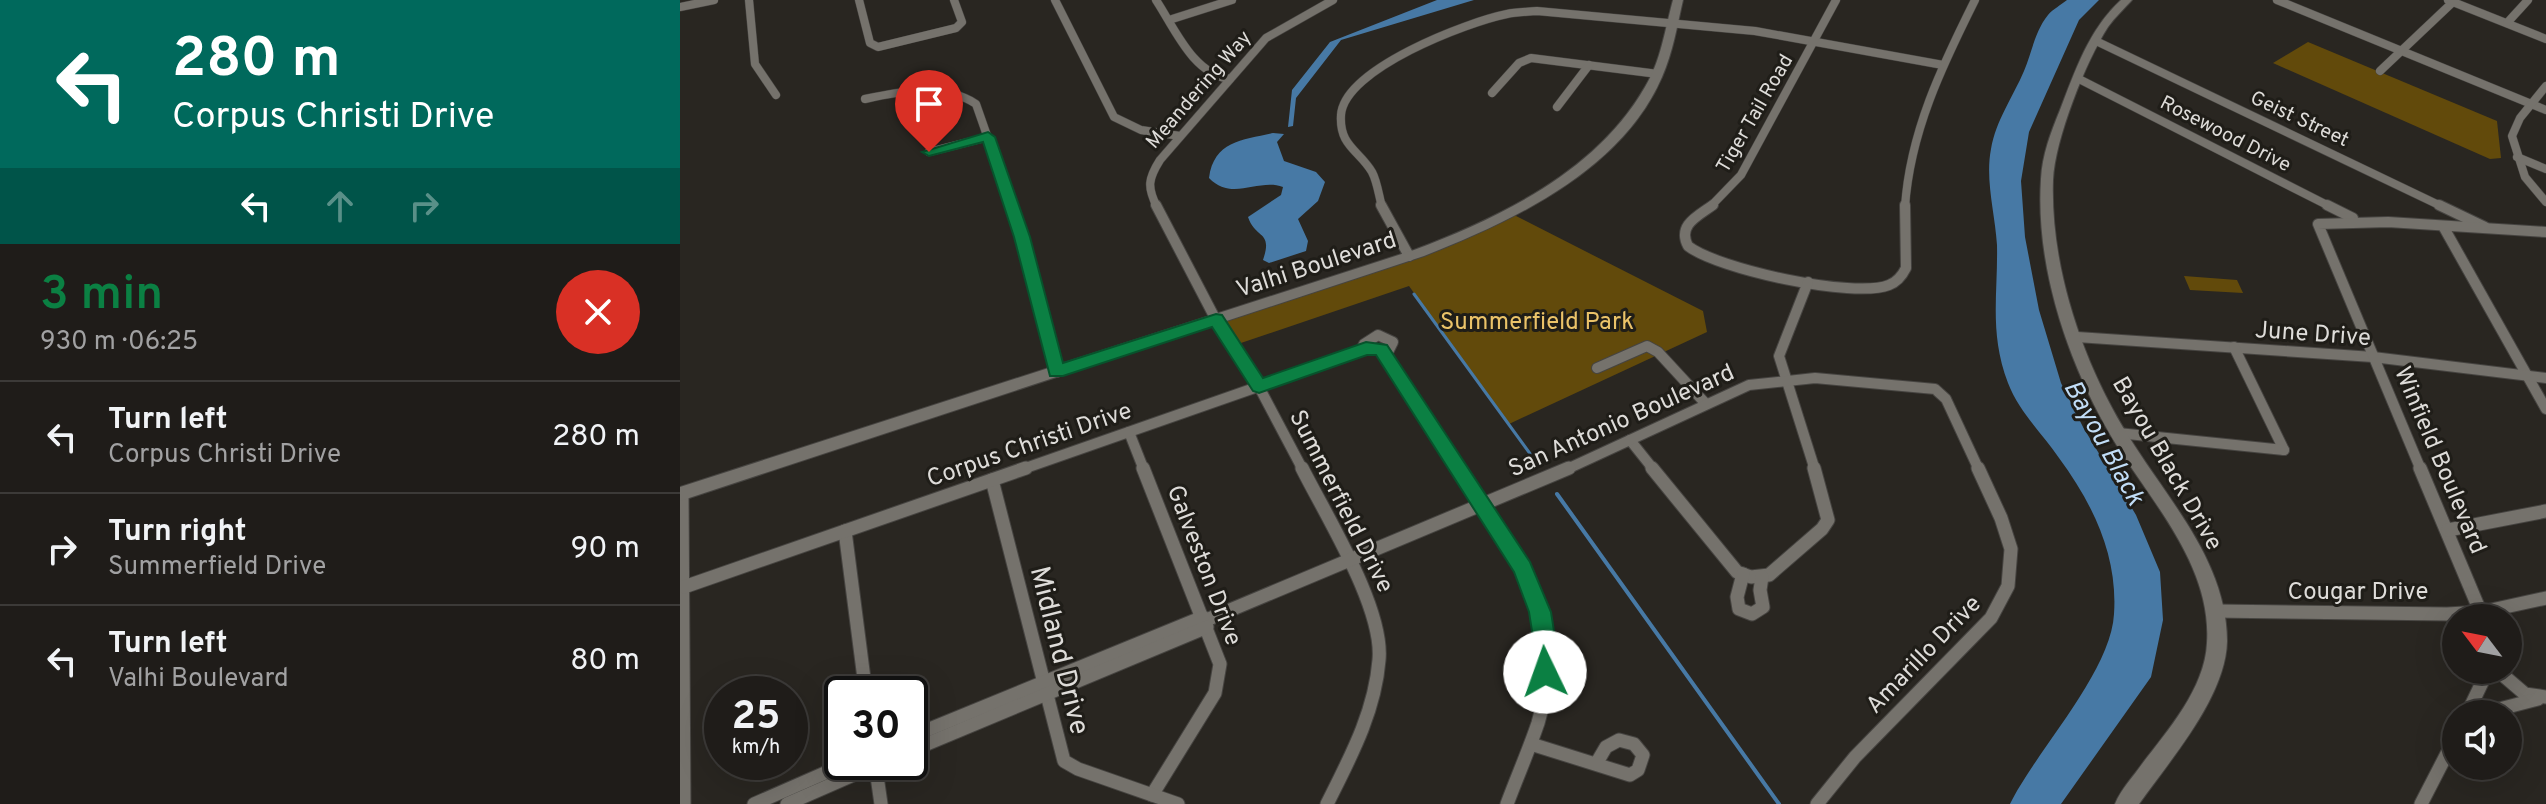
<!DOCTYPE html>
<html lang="en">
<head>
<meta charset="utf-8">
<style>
  :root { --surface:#1f1c19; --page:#272522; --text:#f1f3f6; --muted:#a1a1a2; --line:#3c3a38; --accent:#0b8043 }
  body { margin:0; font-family:Overpass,sans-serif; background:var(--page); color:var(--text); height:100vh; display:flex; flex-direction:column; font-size:30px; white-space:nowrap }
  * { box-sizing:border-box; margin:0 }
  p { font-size:26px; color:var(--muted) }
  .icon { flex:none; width:44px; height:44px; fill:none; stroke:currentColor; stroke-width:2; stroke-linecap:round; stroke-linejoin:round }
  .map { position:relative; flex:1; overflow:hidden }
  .details { display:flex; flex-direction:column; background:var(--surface); width:680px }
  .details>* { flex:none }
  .guide { background:#00695c; color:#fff; overflow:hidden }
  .needle { width:52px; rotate:302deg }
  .buttons { position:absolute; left:1762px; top:604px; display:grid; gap:16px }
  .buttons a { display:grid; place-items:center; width:80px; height:80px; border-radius:50%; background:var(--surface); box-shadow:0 8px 32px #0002,0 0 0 2px var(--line); font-size:40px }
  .speed { position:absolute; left:24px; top:676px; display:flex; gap:16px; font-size:40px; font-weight:700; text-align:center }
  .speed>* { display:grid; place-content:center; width:104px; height:104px; border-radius:50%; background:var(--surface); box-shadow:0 8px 32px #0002,0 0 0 2px var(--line); line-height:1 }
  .speed small { font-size:20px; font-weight:400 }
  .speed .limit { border:4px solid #111; border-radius:12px; background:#fff; color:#111 }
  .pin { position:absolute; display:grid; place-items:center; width:68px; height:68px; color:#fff; margin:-82px -34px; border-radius:50% 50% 50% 0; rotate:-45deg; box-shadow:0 0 8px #0007 }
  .pin .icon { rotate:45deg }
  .me { position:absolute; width:88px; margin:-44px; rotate:357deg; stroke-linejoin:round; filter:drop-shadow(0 0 6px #0008) }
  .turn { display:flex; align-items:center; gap:28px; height:168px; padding:0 40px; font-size:36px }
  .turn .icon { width:104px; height:104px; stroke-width:2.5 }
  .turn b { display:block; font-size:56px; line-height:68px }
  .lanes { display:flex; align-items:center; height:76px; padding:0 40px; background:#0003; justify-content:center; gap:40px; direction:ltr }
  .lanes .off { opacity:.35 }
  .round { display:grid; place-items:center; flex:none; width:84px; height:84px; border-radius:42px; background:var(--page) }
  .headline { display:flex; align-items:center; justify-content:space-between; height:136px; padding:0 40px }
  h1 { font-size:48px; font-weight:600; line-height:60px; color:var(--accent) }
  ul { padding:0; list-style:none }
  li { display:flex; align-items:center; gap:24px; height:112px; padding:0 40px; border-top:2px solid var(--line) }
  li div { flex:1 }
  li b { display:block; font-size:30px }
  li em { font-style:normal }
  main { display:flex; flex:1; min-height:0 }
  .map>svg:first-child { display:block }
  .green { fill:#624a0b }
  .water { fill:#4779a5 }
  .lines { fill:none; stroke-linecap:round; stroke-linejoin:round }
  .stream-far1 { stroke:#4779a5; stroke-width:3 }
  .stream { stroke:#4779a5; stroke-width:4 }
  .street-far2-casing { stroke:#464441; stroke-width:9 }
  .street-far1-casing { stroke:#464441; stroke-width:12 }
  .street-casing { stroke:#464441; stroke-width:15 }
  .secondary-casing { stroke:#464441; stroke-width:2 }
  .street-far2 { stroke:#75726c; stroke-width:8 }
  .street-far1 { stroke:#75726c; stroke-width:10 }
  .street { stroke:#75726c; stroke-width:13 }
  .secondary { fill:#75726c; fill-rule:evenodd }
  .route { fill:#0b8043; stroke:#07532c; stroke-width:2 }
  .labels { text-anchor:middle; stroke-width:6; stroke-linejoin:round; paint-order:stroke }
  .far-street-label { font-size:20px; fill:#dedcd9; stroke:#1f1d18 }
  .street-label { font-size:24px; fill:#dedcd9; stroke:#1f1d18 }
  .park-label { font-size:24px; fill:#ebc369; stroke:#1f1d18 }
  .water-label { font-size:26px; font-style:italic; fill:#c1ddf7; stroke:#1f1d18 }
  .near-street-label { font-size:28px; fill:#dedcd9; stroke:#1f1d18 }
</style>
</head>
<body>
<main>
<section class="details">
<div class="guide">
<div class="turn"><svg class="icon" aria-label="left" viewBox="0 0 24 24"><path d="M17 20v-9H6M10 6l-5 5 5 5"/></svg><div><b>280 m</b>Corpus Christi Drive</div></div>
<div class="lanes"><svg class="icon" aria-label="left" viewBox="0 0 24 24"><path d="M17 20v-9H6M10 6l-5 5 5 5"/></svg><svg class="icon off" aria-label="ahead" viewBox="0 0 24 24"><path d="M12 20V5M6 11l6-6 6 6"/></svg><svg class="icon off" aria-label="right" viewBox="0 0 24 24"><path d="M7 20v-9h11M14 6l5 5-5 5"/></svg></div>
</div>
<div class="headline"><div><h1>3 min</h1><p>930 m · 06:25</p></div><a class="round" style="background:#d93025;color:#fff"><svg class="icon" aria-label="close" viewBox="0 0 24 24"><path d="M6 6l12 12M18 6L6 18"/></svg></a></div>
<ul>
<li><svg class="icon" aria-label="left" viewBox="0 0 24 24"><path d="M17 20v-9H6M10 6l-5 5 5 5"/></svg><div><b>Turn left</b><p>Corpus Christi Drive</p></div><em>280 m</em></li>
<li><svg class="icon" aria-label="right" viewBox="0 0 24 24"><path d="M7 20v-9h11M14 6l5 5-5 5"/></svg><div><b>Turn right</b><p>Summerfield Drive</p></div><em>90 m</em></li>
<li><svg class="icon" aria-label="left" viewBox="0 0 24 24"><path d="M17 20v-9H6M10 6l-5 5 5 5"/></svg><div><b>Turn left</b><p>Valhi Boulevard</p></div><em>80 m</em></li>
</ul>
</section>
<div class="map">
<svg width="1866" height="804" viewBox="0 0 1866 804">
  <rect width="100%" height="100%" fill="#292621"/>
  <g class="green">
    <polygon points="1628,42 1817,121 1821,158 1810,159 1593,63"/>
    <polygon points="830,213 1023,311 1027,332 829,424 729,286 555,345 536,321 712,262"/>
    <polygon points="1504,276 1557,280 1563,293 1510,290"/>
  </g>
  <g class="water">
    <polygon points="757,0 794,0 661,40 616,98 613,126 608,127 612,90 650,42"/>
    <path d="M1387,0H1419L1399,20L1349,132L1341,181L1345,237L1359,310L1381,383L1403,427L1456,515L1480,572L1483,620L1471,677L1381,804H1330C1356,751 1431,672 1434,614C1438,556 1413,504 1379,458C1362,433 1339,412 1328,383C1309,333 1318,295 1317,245C1315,213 1305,180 1311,149C1316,120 1333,97 1344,71C1352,52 1355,31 1368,15C1373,9 1381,5 1387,0Z"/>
    <path d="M593,133L604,134L597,142L604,161L636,172L645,182L638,201L618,219L628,241L626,251L589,263L583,260C593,230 576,240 568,217L601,195L603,187C578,178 552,202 529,178C534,141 562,140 593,133Z"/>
  </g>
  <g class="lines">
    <polyline class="stream-far1" points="734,294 859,466"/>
    <polyline class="stream" points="877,494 1099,804"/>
    <g class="street-far2-casing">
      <g id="street-far2">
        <polyline points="69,0 75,64 96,95"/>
        <polyline points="179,0 190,43 198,47 276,28 282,22 274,0"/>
        <polyline points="375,0 434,117 461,130 500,136"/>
        <path d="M476,0C495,29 513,74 550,79"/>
        <polyline points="1597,0 1866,110"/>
        <polyline points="1768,0 1866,39"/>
        <polyline points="0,7 34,0"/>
        <polyline points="489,20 552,0"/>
        <polyline points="1827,23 1848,0"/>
        <polyline points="1416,41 1763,207"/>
        <polyline points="1700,71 1775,0"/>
        <polyline points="1399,79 1651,207"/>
        <polyline points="1866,86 1840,118 1832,136 1845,177 1866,202"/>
        <polyline points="812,93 839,63 851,58 978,74"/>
        <path d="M185,99C221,91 264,83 296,104L332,207"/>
        <polyline points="877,107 909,65"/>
        <polyline points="249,152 308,137"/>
        <polyline points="1837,157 1866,169"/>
        <path d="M477,207C467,187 468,179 480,160L586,38L653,0"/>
        <path d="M702,207C699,196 697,181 692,172C679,150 659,146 661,115C664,69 787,22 827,14C836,12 847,12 857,11L1075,31L1263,65"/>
        <polyline points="1030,207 1061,175 1156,0"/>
        <path d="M1225,207C1230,132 1262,66 1295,0"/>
      </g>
    </g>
    <g class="street-far1-casing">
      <g id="street-far1">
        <polyline points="331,205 377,372"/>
        <polyline points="476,205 536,320 577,383 623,470"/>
        <polyline points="701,205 729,256"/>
        <path d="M1033,205C1018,216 997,225 1008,246C1037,269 1174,299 1209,285C1217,282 1222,276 1226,268L1225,205"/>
        <polyline points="1647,205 1673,218"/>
        <polyline points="1759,205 1805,227"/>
        <polyline points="1763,226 1866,409"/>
        <polyline points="1128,282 1099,356 1135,470"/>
        <polyline points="1397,337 1693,357 1866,378"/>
        <polyline points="1554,347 1604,450"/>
        <polyline points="681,350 684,344 698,335 713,342 706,356 779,470"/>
        <polyline points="917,368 967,346 978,352 1026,404"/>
        <polyline points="449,432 464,470"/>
        <polyline points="1438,433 1604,450"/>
        <polyline points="950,440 974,470"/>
        <polyline points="340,470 686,349 701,349 706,356"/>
        <polyline points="885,470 1069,385 1135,378 1255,389 1266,399 1299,470"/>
        <polyline points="1741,470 1638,224 1708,222 1866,232"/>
      </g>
    </g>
    <g class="street-casing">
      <g id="street">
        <polyline points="463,468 540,664 535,693 472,795"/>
        <path d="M622,468C646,516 704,608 699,660C695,712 670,758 647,804"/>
        <path d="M778,468C830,548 889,621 858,723C849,750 837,777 827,804"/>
        <polyline points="972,468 1057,572 1071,577 1089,575 1142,529 1148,520 1134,468"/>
        <polyline points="1740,468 1803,618"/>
        <polyline points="312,480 384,761 398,769 498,804"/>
        <polyline points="2,494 4,804"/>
        <polyline points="1768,530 1866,511"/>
        <polyline points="165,531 186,694"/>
        <polyline points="1063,574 1057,597 1059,609 1072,614 1083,607 1080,590 1082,577"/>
        <polyline points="4,587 346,468"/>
        <polyline points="1535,611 1767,614 1802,612 1866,598"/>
        <polyline points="524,621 889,468"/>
        <polyline points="1817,670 1845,694 1866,697"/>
        <polyline points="1787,714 1808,670"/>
        <polyline points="1800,714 1858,699"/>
        <polyline points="230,737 523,617"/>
        <polyline points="851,744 950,775 958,770 963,755 954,744 939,740 926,747 916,764"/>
        <polyline points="230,751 527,627"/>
        <polyline points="195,762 201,804"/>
        <polyline points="74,804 170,762"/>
        <polyline points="107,804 203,762"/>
        <polyline points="1137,804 1175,757 1311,618 1328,586 1331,549 1321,518 1298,468"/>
        <polyline points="1741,804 1776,736"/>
      </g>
    </g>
    <g class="secondary-casing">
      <g id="secondary">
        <path d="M993,0H1003C997,26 993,52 982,77C942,170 833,221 744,256L0,501V487L734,250C821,217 917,171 965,87C981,61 985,29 993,0Z"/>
        <path d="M1441,0H1452C1444,9 1435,17 1428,27C1406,61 1375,139 1373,180C1370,267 1403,364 1449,437C1488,500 1547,562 1547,641C1546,697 1490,760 1459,804H1435C1441,789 1453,777 1462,764C1488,730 1525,688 1527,643C1532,569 1476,507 1439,449C1391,372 1355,271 1361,179C1362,155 1371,132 1380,110C1395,71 1409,29 1441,0Z"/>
      </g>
    </g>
    <use href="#street-far2" class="street-far2"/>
    <use href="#street-far1" class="street-far1"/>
    <use href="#street" class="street"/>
    <use href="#secondary" class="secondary"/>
  </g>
  <polygon class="route" points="308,132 315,137 350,237 383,363 536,314 542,315 583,378 686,342 707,345 850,562 871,612 877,650 873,679 865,682 857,679 854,672 855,650 849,612 834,572 696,355 687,355 579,393 573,391 532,327 383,376 370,376 334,237 303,142 249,156 242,152"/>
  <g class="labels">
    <g class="far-street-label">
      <text transform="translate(518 89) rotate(-49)" y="7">Meandering Way</text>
      <text transform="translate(1074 113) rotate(-60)" y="7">Tiger Tail Road</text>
      <text transform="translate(1620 118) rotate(25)" y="7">Geist Street</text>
      <text transform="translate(1546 133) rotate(27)" y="7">Rosewood Drive</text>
    </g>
    <g class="street-label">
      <text transform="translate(636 264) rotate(-18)" y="8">Valhi Boulevard</text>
      <text transform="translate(1633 333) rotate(4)" y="8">June Drive</text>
      <text transform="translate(941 420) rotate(-24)" y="8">San Antonio Boulevard</text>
      <text transform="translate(349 444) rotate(-19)" y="8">Corpus Christi Drive</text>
      <text transform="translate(1761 460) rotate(67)" y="8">Winfield Boulevard</text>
      <text transform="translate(1488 463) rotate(60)" y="8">Bayou Black Drive</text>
      <text transform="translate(662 501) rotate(63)" y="8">Summerfield Drive</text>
      <text transform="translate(525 565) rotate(69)" y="8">Galveston Drive</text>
      <text x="1678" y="599">Cougar Drive</text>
      <text transform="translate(1243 654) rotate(-46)" y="8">Amarillo Drive</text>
    </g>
    <g class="park-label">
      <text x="857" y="329">Summerfield Park</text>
    </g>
    <g class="water-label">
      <text transform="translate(1425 442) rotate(61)" y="9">Bayou Black</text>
    </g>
    <g class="near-street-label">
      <text transform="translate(381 650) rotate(76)" y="10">Midland Drive</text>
    </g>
  </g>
</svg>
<div class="buttons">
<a><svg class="needle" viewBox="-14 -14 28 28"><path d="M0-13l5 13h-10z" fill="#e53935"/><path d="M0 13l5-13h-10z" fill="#a1a1a2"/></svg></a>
<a><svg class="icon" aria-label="sound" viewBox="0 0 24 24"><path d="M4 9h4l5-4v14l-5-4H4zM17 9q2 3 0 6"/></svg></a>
</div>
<div class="speed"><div>25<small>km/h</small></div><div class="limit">30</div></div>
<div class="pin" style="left:249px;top:152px;background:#d93025"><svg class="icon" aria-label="arrive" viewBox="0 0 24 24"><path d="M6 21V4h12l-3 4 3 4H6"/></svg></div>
<svg class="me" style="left:865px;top:672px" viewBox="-20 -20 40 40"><circle r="19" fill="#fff"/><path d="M0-13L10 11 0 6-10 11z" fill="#0b8043"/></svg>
</div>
</main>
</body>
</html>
